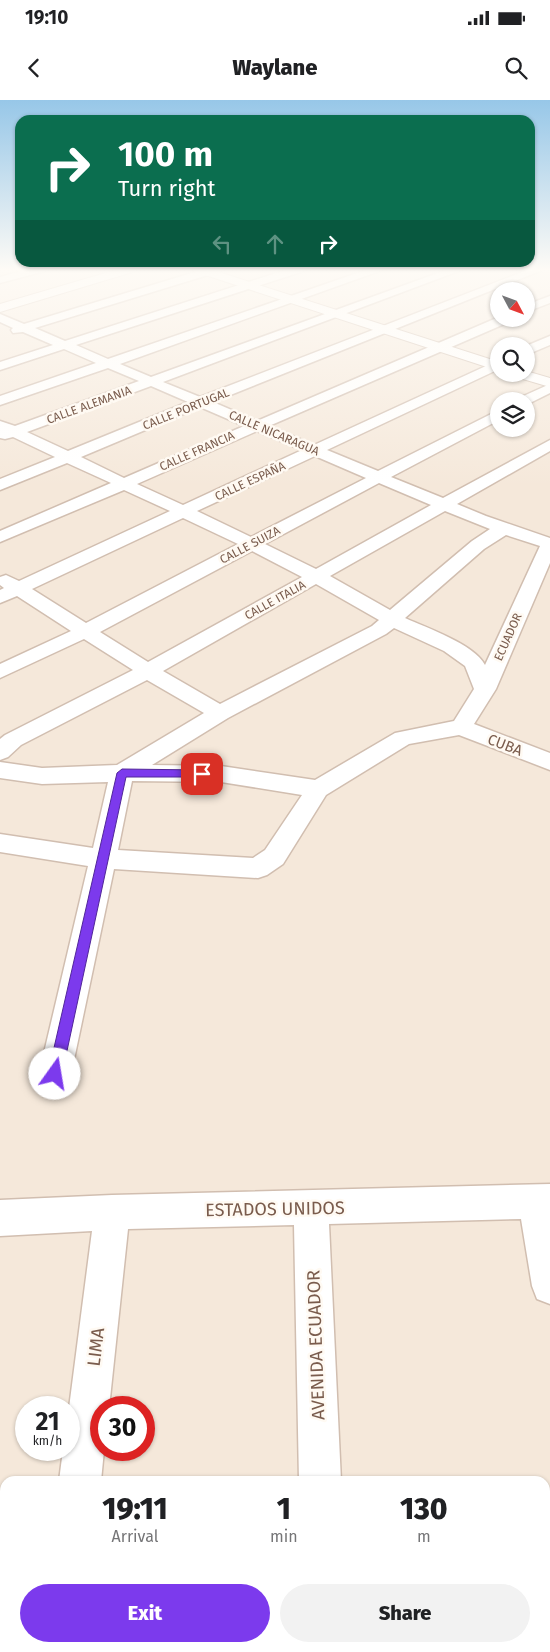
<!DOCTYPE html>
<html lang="en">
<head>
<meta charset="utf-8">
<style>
  :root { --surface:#fff; --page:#f2f2f2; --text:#202124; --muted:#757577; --accent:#7c3aed }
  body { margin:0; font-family:"Fira Sans",sans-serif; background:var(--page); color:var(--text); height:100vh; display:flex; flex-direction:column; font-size:19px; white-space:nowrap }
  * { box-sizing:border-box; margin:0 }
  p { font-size:16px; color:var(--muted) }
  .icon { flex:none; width:28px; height:28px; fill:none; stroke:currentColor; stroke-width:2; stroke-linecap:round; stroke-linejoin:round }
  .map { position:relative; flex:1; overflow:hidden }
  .panel { position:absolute; left:0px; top:1376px; width:550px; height:176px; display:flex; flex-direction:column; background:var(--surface); border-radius:15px 15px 0 0; box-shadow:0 1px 4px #0004 }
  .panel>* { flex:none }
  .top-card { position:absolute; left:15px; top:15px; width:520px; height:152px; border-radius:15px; box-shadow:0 1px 4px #0004; background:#0b6e4f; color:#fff; overflow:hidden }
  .needle { width:32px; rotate:131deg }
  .controls { position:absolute; left:490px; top:182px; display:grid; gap:10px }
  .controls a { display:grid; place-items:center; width:45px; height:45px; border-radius:50%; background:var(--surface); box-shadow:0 1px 4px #0004; font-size:25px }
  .speed { position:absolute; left:15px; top:1296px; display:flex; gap:10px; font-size:25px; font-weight:700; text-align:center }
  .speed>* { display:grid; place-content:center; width:65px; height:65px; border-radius:50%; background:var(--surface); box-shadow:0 1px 4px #0004; line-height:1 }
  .speed small { font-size:12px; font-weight:400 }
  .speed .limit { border:8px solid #d22; background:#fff; color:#111 }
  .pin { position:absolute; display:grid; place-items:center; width:42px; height:42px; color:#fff; margin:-21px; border-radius:10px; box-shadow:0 2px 8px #0006 }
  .me { position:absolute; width:55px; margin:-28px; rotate:13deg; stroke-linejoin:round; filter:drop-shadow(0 0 4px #0008) }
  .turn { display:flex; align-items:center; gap:18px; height:105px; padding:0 20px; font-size:22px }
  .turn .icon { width:65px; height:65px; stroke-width:2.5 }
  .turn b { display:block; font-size:35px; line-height:42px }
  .lanes { display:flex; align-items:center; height:48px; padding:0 20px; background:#0003; justify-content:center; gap:25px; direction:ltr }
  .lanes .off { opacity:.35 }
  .eta { display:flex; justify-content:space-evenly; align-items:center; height:85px; text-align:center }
  .eta b { font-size:30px; font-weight:800; line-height:35px }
  .button { display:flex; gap:10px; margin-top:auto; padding:10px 20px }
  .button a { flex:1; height:58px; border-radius:30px; background:var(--accent); color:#fff; font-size:20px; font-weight:800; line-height:58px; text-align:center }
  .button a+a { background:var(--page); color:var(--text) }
  .status { display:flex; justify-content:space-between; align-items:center; height:35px; padding:0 25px; background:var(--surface); direction:ltr }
  .status svg { height:14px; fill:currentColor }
  header { display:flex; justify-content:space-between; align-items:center; height:65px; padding:0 20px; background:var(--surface); font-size:22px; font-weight:800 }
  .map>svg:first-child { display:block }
  .residential { fill:#f5e8da; fill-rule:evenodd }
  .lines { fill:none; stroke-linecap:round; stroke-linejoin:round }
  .minor-casing { stroke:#d1beb0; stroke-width:3 }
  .tertiary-casing { stroke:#d1beb0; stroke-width:2 }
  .minor { fill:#fff; fill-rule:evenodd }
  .tertiary { fill:#fff; fill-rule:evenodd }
  .route { fill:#7c3aed; stroke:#51269a }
  .labels { text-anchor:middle; stroke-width:5; stroke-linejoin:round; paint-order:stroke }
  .far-street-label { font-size:12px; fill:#7a5c4d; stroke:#fffaf3 }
  .street-label { font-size:15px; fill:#7a5c4d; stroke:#fffaf3 }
  .near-street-label { font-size:18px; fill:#7a5c4d; stroke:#fffaf3 }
</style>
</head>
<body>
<div class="status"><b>19:10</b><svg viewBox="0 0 49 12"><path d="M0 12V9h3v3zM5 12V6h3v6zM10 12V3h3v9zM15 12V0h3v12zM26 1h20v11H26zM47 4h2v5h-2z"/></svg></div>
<header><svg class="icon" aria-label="back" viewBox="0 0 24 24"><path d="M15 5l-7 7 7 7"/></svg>Waylane<svg class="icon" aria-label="search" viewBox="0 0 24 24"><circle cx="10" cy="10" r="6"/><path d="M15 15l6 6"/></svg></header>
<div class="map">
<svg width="550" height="1552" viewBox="0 0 550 1552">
  <rect width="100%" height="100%" fill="#fdf6ec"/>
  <path class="residential" d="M0,169H550V1552H0ZM499,191H526V219H499ZM499,246H526V274H499ZM499,301H526V329H499ZM26,1308H69V1350H26ZM101,1308H144V1350H101ZM5,1381H545V1548H5Z"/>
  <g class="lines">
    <g class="minor-casing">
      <g id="minor">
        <polygon points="28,169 46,169 45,171 0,183 0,177"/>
        <path d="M205,169H222L221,171L35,228L65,241L289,169H305L304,171L76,245L108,259L369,169H385L120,264L151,277L449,169H464L163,282L200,297L530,169H545L213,302L257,321L499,217L511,219L509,222L269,326L314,345L499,260V269L327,350L378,371L499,310V320L391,377L443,398L550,340V351L457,404L486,416L550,438V463L496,589L474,624L550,653V670L459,635L409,644L326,695L283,764L267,775L258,778L114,769L71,974L66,984L55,988L44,984L39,974L88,766L0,752V734L93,748L108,682L42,684L0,678V662L42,668L117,665L204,613L147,580L21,645L8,657L0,660V639L5,635L133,570L84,539L0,578V564L71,531L17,496L0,503V490L4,488L0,485V477L6,475L19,481L170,411L124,390L0,442V431L111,383L67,363L0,390V379L55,357L13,337L5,339L0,338V321L15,326L139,281L108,268L0,305V296L96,263L64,249L0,270V262L53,245L23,232L13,233L11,230L13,228L0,222V214L24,224ZM151,286L188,302L68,351L27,332ZM200,307L244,326L124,378L81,357ZM257,331L302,350L183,405L137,384ZM315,356L366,378L251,437L197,411ZM379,383L431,405L316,469L265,444ZM445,411L490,429L472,441L390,510L330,476ZM183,418L238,444L86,523L32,489ZM506,435L540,446L485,565C474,544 427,528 405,518L484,449ZM252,451L302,477L148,562L100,532ZM316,484L379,520L372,526L220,604L163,571ZM394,528L444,551L465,566L474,589L454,621L395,633L315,680L221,666L152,665L228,618L386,534ZM132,681L221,682L302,695L265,750L253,758L118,750Z"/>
        <polygon points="550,196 550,203 526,212 526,205"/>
        <polygon points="550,236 550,245 526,255 526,246"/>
        <polygon points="550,284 550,293 526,305 526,301 517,301 519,298"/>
        <polygon points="550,1084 550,1204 537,1199 532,1186 521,1119 329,1124 341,1381 299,1381 294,1125 128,1129 109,1308 101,1308 101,1350 104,1350 101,1381 59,1381 63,1350 69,1350 69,1308 92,1131 0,1136 0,1100 112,1095"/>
        <polygon points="37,1548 83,1548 82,1552 36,1552"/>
        <rect x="303" y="1548" width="46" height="4"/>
      </g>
    </g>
    <g class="tertiary-casing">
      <g id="tertiary">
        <polygon points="119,169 137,169 136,171 0,212 0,204"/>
        <polygon points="192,169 209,169 499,262 499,271 193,171"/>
        <polygon points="526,271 550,278 550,287 516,277 514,274 526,274"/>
      </g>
    </g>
    <use href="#minor" class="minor"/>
    <use href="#tertiary" class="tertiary"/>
  </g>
  <linearGradient id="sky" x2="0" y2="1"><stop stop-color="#97c7e8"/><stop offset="0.44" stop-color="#fefbf6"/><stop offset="1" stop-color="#fefbf6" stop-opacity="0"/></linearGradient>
  <rect width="550" height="386" fill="url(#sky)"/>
  <polygon class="route" points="122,669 202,670 207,674 202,677 126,677 62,974 60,978 55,980 50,978 48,974 117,673"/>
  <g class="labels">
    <g class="far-street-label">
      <text transform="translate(89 305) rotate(-20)" y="4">CALLE ALEMANIA</text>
      <text transform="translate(186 309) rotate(-22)" y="4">CALLE PORTUGAL</text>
      <text transform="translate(274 333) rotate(23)" y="4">CALLE NICARAGUA</text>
      <text transform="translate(197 351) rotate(-24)" y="4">CALLE FRANCIA</text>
      <text transform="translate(250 381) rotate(-25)" y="4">CALLE ESPAÑA</text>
      <text transform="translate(250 445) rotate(-28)" y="4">CALLE SUIZA</text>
      <text transform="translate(275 500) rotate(-29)" y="4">CALLE ITALIA</text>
      <text transform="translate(508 537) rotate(-66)" y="4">ECUADOR</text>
    </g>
    <g class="street-label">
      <text transform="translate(505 645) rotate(21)" y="5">CUBA</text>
    </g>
    <g class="near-street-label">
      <text transform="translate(275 1109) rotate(-1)" y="6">ESTADOS UNIDOS</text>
      <text transform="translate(316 1245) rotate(-92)" y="6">AVENIDA ECUADOR</text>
      <text transform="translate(96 1247) rotate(-83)" y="6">LIMA</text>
    </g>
  </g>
</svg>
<div class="controls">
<a><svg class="needle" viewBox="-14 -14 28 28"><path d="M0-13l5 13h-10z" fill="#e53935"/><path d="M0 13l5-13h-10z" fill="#757577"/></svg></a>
<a><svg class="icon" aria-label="search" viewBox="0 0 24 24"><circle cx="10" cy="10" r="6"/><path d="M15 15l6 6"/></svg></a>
<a><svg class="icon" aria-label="layers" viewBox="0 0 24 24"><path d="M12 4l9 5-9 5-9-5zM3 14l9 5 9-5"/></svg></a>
</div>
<div class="speed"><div>21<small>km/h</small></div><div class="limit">30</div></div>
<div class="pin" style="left:202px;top:674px;background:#d93025"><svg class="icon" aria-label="arrive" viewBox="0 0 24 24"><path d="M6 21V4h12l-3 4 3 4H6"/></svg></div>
<svg class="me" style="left:55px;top:974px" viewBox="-20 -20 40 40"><circle r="19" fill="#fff"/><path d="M0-13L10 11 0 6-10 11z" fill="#7c3aed"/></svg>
<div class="top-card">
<div class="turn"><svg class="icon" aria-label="right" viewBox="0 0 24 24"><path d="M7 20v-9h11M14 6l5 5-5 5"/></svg><div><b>100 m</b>Turn right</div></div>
<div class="lanes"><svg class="icon off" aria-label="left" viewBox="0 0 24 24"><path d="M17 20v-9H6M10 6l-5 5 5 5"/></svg><svg class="icon off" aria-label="ahead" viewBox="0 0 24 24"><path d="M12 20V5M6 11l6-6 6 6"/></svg><svg class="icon" aria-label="right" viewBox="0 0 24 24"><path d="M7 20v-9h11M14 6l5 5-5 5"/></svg></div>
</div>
<section class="panel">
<div class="eta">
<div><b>19:11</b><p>Arrival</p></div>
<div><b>1</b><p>min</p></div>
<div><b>130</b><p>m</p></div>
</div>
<div class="button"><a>Exit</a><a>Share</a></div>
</section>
</div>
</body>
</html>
